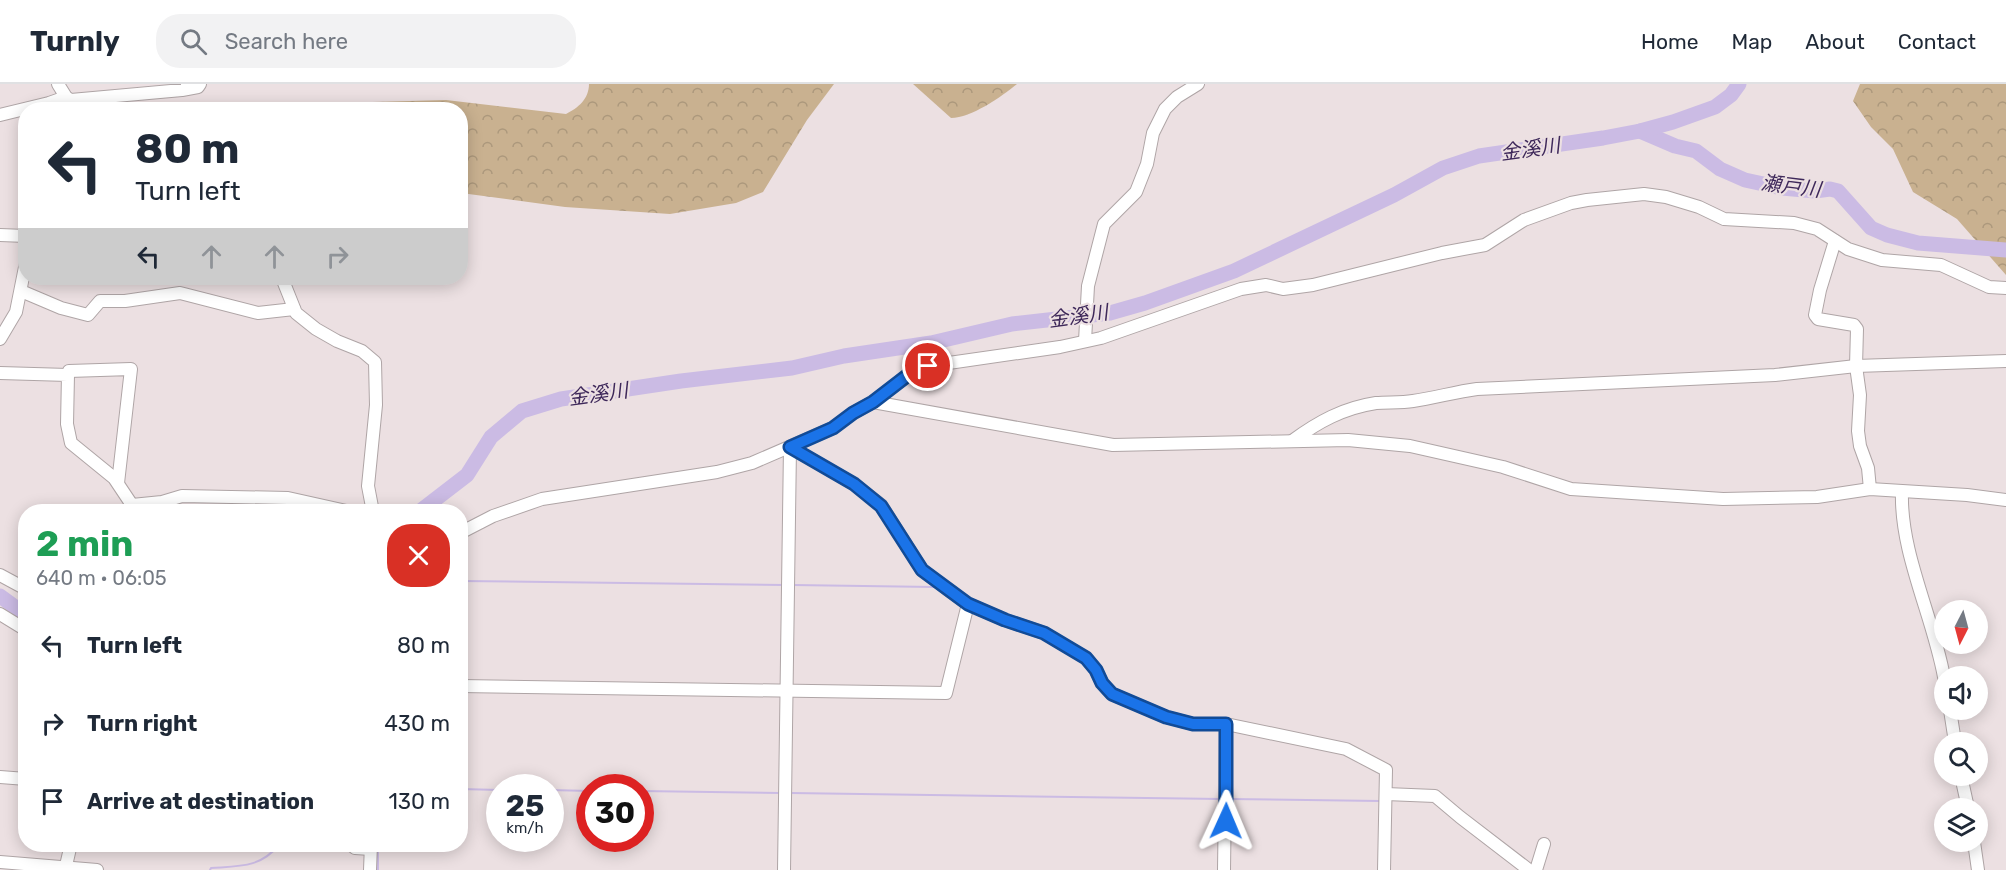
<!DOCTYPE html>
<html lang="en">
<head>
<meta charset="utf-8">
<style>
  :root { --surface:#fff; --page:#f2f2f3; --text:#1f2937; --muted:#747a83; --line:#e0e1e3 }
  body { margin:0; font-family:Rubik,"Noto Sans JP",sans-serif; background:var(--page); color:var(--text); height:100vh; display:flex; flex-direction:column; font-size:22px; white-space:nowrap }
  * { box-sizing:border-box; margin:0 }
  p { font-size:20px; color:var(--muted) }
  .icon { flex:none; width:33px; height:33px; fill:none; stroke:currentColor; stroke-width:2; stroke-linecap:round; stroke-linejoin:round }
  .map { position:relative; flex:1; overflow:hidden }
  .panel { position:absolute; left:18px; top:420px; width:450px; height:348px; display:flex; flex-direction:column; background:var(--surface); border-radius:24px; box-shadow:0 3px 15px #0003 }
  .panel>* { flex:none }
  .banner { position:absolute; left:18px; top:18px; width:450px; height:183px; border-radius:24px; box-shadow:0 3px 15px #0003; background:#fff; color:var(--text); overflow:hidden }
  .needle { width:39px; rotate:186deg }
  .tools { position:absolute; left:1934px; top:516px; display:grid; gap:12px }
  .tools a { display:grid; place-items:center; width:54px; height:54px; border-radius:50%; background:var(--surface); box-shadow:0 3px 15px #0003; font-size:30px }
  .speed { position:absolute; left:486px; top:690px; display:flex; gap:12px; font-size:30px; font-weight:700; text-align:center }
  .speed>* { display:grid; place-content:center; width:78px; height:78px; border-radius:50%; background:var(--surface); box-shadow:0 3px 15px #0003; line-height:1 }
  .speed small { font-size:15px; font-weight:400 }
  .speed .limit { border:9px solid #d22; background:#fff; color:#111 }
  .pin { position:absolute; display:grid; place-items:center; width:51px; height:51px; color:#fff; margin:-26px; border:3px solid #fff; border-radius:50%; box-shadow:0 2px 6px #0007 }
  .me { position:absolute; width:66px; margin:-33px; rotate:1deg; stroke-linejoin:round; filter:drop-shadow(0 0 4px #0008) }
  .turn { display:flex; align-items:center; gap:21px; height:126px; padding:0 18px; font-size:27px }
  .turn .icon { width:78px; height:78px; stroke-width:2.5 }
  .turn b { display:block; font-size:42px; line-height:51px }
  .lanes { display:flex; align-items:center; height:57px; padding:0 18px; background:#0003; justify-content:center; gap:30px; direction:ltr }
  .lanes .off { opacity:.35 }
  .round { display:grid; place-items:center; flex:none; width:63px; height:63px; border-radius:24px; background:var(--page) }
  .overview { display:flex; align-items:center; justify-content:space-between; height:102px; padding:0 18px }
  h1 { font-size:36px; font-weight:700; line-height:45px; color:#1e9e55 }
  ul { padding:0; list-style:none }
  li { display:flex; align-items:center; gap:18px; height:78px; padding:0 18px }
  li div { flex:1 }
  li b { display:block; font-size:22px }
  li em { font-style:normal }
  header { display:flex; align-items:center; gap:36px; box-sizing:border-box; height:84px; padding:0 30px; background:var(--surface); border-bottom:2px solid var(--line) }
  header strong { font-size:28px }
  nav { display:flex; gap:33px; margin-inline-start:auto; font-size:21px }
  .search { width:420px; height:54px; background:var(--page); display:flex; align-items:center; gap:15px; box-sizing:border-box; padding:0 21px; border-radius:24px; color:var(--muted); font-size:22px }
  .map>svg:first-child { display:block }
  .forest { fill:url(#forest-crowns) }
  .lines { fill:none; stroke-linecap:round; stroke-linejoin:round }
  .stream { stroke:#cbbbe4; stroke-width:2 }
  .river { stroke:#cbbbe4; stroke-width:15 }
  .minor-casing { stroke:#afa5a6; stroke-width:14 }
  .minor { stroke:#fff; stroke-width:12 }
  .route-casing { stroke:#114b97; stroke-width:15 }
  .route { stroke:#1a73e8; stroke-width:10 }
  .labels { text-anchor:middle; stroke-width:4.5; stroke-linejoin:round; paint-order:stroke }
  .water-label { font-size:20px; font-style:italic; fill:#3e285a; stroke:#ece0e2 }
</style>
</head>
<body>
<header>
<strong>Turnly</strong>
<div class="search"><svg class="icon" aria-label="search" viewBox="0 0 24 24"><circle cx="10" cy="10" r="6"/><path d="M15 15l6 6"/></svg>Search here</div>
<nav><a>Home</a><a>Map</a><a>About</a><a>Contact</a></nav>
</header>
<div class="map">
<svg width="2006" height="786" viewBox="0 0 2006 786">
  <defs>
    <pattern id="forest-crowns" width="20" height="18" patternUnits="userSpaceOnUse" patternTransform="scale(1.5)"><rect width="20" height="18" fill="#c9b190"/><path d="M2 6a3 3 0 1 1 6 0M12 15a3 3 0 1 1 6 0" fill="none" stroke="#ac987c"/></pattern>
  </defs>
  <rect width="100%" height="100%" fill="#ece0e2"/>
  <g class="forest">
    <path d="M589,0H834L807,36L763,108L736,119L670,130L565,123L461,109L460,26L344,25L372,18L446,16L566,30C578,24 589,15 589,0Z"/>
    <path d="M913,0H1017C1001,13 971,34 951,34Z"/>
    <polygon points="1860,0 2006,0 2006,191 1957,135 1913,108 1893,65 1871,43 1853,17"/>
  </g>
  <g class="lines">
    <g class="stream">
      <polyline points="460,497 784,501"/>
      <polyline points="793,501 934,503"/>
      <polyline points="460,705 500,706"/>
      <polyline points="550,706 590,707"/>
      <polyline points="640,707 779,709"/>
      <polyline points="791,709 1221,715"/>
      <polyline points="1230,715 1380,717"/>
      <path d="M210,786L211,784C240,782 260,784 280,760"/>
      <polyline points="378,786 378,760"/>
    </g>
    <g class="river">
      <polyline points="1640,47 1675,62 1696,67 1720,85 1745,96 1782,104 1815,107 1830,105 1838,107 1871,144 1887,151 1918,159 2006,166"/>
      <polyline points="419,428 467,391 491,353 522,327 561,315 681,297 792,284 844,272 931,259 1012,240 1110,229 1145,219 1234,187 1394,111 1443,84 1479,72 1603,54 1640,47 1673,38 1715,23 1731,11 1739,0"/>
      <polyline points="0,512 26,531"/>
    </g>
    <g class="minor-casing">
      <g id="minor">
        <polyline points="58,0 66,13 86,26"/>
        <polyline points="71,16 182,6 198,3 200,0"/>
        <polyline points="0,31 49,19 66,13"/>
        <polyline points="0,151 26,152"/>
        <polyline points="1835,157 1820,206 1815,231 1818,235 1854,241 1857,245 1856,282 1860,311 1858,347 1860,362 1868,384 1870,405"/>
        <polyline points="282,194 296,229 316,245 337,257 362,267 375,278 376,321 368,402 373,428"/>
        <polyline points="21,207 61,224 88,231 100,217 125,217 180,209 258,229 294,225"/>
        <polyline points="0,255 16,228 26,178"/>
        <polyline points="1085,257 1088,202 1104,140 1136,108 1147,80 1153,49 1165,25 1177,13 1198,0"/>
        <polyline points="0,289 68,291 67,340 71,359 114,394 132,421 130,428"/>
        <polyline points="68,291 69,287 131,285 118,399"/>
        <polyline points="873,318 1113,361 1348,356 1410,362 1503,383 1571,405 1723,415 1817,413 1870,405 1967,411 2006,416"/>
        <path d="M1292,357C1318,338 1343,324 1376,319C1388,318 1401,319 1413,317C1434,314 1455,308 1477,305L1775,291L1856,282L2006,277"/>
        <polyline points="790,363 854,400 881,421 922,486 947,505 968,520 1005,536 1044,549 1086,574 1096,586 1102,599 1112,610 1166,633 1193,640 1226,640 1346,665 1386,686 1384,786"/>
        <path d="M1902,408C1900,469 1933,532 1944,593"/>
        <polyline points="132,421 162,418 182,412 288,414 351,428"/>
        <polyline points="460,449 493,432 542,415 717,388 752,379 833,344 853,329 873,318 908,291 928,282 1060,263 1101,254 1241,205 1266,201 1283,205 1313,201 1442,169 1485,161 1524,136 1571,119 1587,116 1644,110 1666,113 1699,123 1724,135 1794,139 1817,145 1848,165 1882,176 1941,181 1989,203 2006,204"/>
        <polyline points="0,491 26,505"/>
        <polyline points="0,530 26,546"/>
        <polyline points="460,602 946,609 968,520"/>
        <polyline points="1950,626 1955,658"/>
        <polyline points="1961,692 1968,724"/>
        <polyline points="0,693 26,695"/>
        <polyline points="1386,710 1435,712 1460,733 1529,786"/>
        <polyline points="1974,758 1978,786"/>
        <polyline points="350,760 355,764 371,765"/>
        <polyline points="0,778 97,786"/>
        <polyline points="65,786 71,760"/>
        <polyline points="370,786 371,760"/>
        <polyline points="784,786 790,363"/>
        <polyline points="1224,786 1226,640"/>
        <polyline points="1536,786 1544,760"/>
      </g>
    </g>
    <use href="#minor" class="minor"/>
  </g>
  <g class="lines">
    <g class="route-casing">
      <polyline id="route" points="928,282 908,291 873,318 853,329 833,344 790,363 854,400 881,422 922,486 968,520 1005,536 1044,549 1086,574 1096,586 1102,599 1112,610 1166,633 1193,640 1226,640 1226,737"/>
    </g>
    <use href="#route" class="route"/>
  </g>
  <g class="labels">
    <g class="water-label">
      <text transform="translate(1530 65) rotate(-8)" y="7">金溪川</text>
      <text transform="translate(1791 102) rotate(7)" y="7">瀬戸川</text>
      <text transform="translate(1078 232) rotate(-8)" y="7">金溪川</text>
      <text transform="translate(598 310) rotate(-8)" y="7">金溪川</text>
    </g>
  </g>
</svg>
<div class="tools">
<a><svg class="needle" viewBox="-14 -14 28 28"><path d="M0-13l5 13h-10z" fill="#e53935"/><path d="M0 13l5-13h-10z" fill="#747a83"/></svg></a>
<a><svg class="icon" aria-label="sound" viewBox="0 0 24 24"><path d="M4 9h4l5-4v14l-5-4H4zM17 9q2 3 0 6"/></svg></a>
<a><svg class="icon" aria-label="search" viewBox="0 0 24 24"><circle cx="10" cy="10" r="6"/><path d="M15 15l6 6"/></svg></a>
<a><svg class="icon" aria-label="layers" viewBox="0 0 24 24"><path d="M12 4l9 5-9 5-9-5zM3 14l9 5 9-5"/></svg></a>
</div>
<div class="speed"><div>25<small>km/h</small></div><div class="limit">30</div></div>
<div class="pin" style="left:928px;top:282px;background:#d93025"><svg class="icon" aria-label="arrive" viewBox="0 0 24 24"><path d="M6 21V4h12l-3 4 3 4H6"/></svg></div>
<svg class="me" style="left:1226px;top:737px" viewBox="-20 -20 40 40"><path d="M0-17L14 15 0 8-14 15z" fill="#1a73e8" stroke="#fff" stroke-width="4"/></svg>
<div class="banner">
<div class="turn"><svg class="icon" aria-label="left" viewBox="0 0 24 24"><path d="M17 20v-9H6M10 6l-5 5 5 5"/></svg><div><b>80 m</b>Turn left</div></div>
<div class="lanes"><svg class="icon" aria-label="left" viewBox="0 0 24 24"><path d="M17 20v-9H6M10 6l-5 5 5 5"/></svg><svg class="icon off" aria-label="ahead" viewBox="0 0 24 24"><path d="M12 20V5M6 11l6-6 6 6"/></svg><svg class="icon off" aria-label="ahead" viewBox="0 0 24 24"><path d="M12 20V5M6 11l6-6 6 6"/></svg><svg class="icon off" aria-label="right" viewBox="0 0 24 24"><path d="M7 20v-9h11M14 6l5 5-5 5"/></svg></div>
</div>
<section class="panel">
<div class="overview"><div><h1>2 min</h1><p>640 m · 06:05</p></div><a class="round" style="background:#d93025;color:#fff"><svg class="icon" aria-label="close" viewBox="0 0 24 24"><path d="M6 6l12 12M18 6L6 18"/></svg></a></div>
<ul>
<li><svg class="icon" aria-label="left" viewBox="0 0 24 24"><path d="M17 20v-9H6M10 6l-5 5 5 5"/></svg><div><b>Turn left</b></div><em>80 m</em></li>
<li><svg class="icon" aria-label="right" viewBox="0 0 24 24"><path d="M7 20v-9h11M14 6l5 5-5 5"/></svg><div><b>Turn right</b></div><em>430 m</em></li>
<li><svg class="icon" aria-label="arrive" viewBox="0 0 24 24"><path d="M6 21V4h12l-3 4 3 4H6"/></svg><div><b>Arrive at destination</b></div><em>130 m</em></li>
</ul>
</section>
</div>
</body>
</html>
